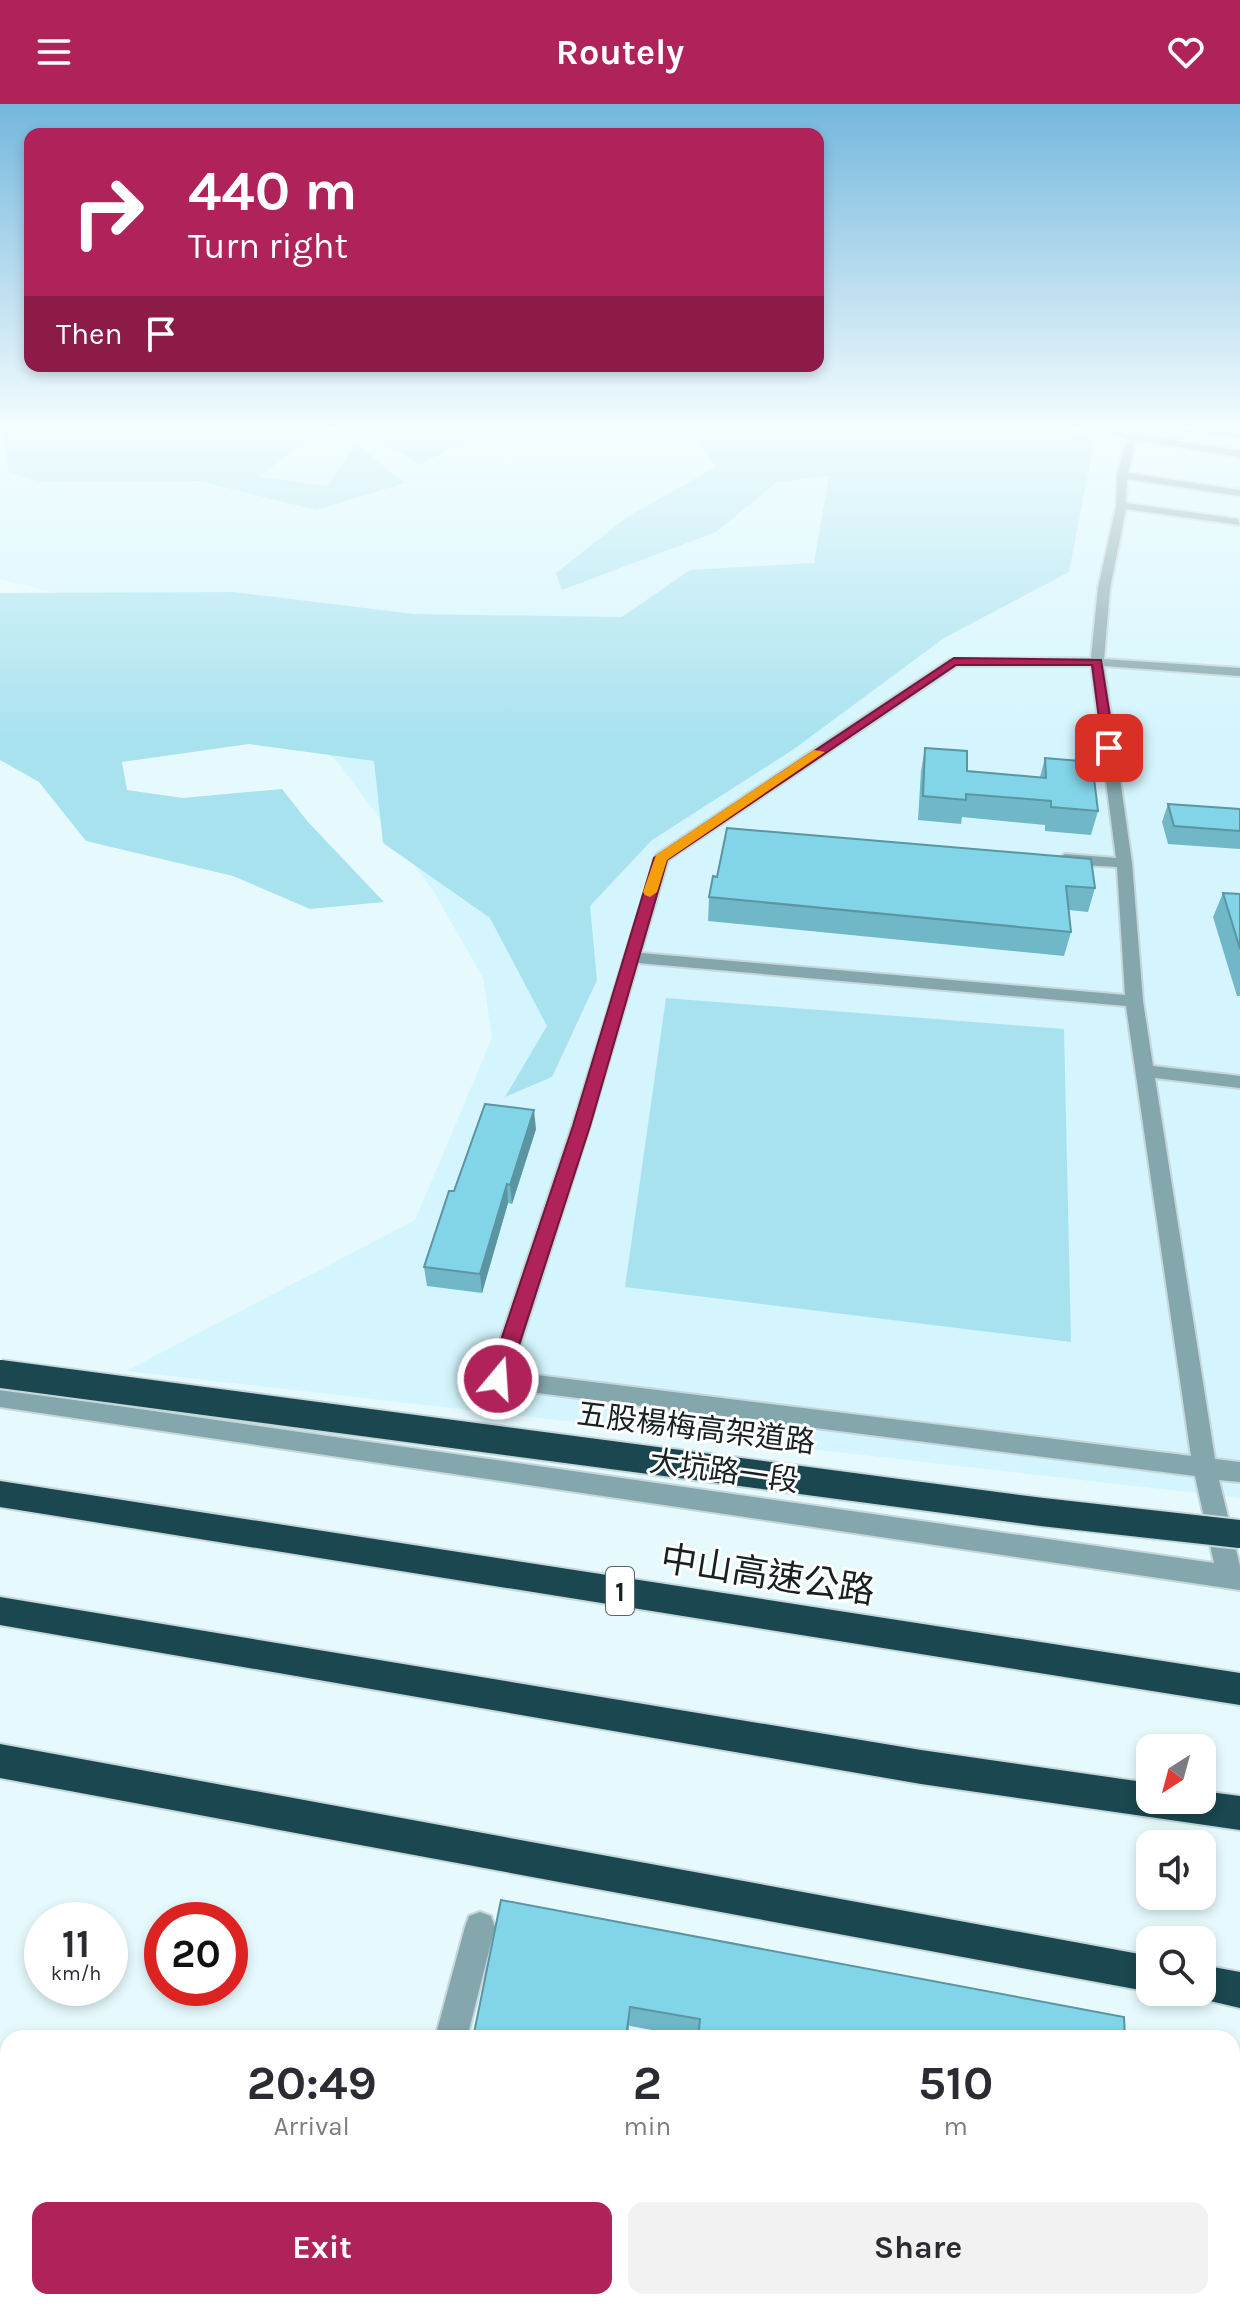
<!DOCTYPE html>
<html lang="en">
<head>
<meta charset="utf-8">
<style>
  :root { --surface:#fff; --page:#f2f2f3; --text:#2b2b33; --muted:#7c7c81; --accent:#b0225a }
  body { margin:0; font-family:Karla,"Noto Sans TC",sans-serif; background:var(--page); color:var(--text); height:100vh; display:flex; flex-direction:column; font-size:30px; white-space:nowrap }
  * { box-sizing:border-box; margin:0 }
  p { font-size:26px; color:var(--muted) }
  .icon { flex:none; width:44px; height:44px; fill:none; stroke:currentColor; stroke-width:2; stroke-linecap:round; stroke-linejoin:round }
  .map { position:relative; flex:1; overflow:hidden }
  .panel { position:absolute; left:0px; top:1926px; width:1240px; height:280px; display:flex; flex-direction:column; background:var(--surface); border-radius:24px 24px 0 0; box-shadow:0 4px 12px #0003 }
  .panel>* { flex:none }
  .top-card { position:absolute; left:24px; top:24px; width:800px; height:244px; border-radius:16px; box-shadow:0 4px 12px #0003; background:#b0225a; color:#fff; overflow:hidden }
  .needle { width:52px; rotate:216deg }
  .tools { position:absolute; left:1136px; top:1630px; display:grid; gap:16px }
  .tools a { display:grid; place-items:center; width:80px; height:80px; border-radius:16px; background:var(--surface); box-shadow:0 4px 12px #0003; font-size:40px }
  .speed { position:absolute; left:24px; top:1798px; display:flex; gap:16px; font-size:40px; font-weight:700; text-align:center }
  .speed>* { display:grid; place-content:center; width:104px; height:104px; border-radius:50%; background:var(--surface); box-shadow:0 4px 12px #0003; line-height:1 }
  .speed small { font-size:20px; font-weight:400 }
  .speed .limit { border:12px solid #d22; background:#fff; color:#111 }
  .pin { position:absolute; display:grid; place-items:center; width:68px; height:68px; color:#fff; margin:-34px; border-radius:16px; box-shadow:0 4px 12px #0006 }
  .me { position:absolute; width:88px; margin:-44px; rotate:18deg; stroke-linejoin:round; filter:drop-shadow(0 0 6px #0008) }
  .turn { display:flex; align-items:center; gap:28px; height:168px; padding:0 32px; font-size:36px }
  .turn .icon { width:104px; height:104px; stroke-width:2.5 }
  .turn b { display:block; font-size:56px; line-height:68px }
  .then { display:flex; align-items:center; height:76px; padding:0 32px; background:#0003; gap:16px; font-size:30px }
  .eta { display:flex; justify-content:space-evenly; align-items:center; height:136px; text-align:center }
  .eta b { font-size:48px; font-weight:700; line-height:56px }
  .button { display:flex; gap:16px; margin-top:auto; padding:16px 32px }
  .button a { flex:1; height:92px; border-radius:16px; background:var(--accent); color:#fff; font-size:32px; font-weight:700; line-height:92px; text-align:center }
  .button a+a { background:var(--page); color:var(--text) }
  header { display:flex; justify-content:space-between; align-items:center; height:104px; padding:0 32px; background:var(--accent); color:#fff; font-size:36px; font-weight:700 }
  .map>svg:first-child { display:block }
  .built { fill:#d4f5fd }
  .green { fill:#a8e2ef }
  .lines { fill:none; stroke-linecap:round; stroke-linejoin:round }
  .stream { stroke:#67bbcd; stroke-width:4 }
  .minor-casing { stroke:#c5d7db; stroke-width:4 }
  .highway-casing { stroke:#c5d7db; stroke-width:4 }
  .minor { fill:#84a6ad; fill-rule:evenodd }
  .highway { fill:#1a4750; fill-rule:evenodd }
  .highway-bridge-casing { stroke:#c5d7db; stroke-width:32; stroke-linecap:butt }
  .highway-bridge { stroke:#1a4750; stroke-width:28 }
  .wall { fill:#70b7c8 }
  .shaded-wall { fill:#5b95a2 }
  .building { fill:#82d5e8; stroke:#5b95a2; stroke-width:2 }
  .route { fill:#b0225a; stroke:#72163a; stroke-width:2 }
  .slow { fill:#f59e0b }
  .labels { text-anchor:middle; stroke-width:6; stroke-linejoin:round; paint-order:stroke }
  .shield { fill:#fff; stroke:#5d6364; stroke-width:2 }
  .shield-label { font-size:28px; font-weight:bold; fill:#172022 }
  .street-label { font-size:30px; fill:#172022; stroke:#fff }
  .near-street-label { font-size:36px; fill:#172022; stroke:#fff }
</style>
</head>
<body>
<header><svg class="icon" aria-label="menu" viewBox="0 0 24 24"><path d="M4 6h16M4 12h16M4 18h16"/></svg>Routely<svg class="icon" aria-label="heart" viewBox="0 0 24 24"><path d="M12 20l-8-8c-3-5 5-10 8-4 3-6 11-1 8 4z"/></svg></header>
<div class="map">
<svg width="1240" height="2206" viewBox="0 0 1240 2206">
  <rect width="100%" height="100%" fill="#e6fafe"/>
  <polygon class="built" points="0,326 1240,326 1240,1394 126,1267 415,1116 492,934 483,874 434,788 337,657 160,515 0,475"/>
  <g class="green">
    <polygon points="2,326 349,326 316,328 259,373 327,382 357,340 405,379 316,406 199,377 41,378 9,368"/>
    <polygon points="365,326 488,326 419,361"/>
    <polygon points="691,326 1070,326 1094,339 1069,468 944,534 794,645 652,736 590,802 597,876 552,973 505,993 547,922 490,814 383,739 374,657 249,640 122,658 127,686 183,694 282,685 308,718 384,798 310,805 233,772 86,737 39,678 0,656 0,489 233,488 414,510 622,513 690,466 814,459 829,372 777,378 716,428 562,486 556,469 627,413 716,363"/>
    <polygon points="666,894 1064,925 1071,1238 625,1183"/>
  </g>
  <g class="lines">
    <polyline class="stream" points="1182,326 1240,331"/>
    <g class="minor-casing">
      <g id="minor">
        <path d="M1090,326H1139L1138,330L1240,347V353L1136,336L1128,369L1240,386V392L1127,375L1126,399L1238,415L1240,421L1126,405L1110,484L1104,555L1240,564V572L1104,562L1132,759L1143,897L1153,962L1240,972V984L1155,974L1215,1355L1240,1358V1378L1219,1376L1240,1462V1486L0,1303V1285L1214,1459L1195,1372L498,1284L490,1281L487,1275L572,1022L656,751L950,555L1091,554L1098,484L1116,402L1117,371L1127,334ZM957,562H1091L1116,754L1065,750L1057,755L1065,760L1117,763L1125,891L641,849L668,756ZM638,859L1126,902L1191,1352L512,1268L590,1022Z"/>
        <polygon points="480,1808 491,1812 495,1823 467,1934 435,1934 465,1823 469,1812"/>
        <polygon points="344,2198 381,2198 377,2206 340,2206"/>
        <polygon points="566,2198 627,2198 631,2206 570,2206"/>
      </g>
    </g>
    <g class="highway-casing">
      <g id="highway">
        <polygon points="0,1377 1240,1569 1240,1601 0,1403"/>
        <polygon points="0,1493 921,1646 1150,1679 1150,1696 1202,1696 1202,1687 1240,1692 1240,1726 921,1680 0,1521"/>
        <polygon points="0,1640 1150,1852 1151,1888 0,1674"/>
        <polygon points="1202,1861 1240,1868 1240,1904 1189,1892 1187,1888 1202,1888"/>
      </g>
    </g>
    <use href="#minor" class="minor"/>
    <use href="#highway" class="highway"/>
    <g class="highway-bridge-casing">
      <polyline id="highway-bridge" points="0,1270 1042,1408 1240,1430"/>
    </g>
    <use href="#highway-bridge" class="highway-bridge"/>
  </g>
  <g class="wall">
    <polygon points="925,644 967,667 1040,673 1045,654 1098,707 1091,731 1045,727 1045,721 962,713 961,720 918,716 921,667"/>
    <polygon points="1168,700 1240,705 1240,745 1168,740 1162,718"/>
    <polygon points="727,724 1095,784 1088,808 1069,806 1071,828 1064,852 708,817 709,793 717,773"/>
    <polygon points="1223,789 1240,790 1240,892 1237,892 1213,813"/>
    <polygon points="536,1025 512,1100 508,1099 482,1189 427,1182 424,1163 454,1087"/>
    <polygon points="501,1796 1125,1934 696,1934 630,1922"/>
    <polygon points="940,2198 1103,2198 1104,2206 977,2206"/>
  </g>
  <g class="shaded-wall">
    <polygon points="534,1006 536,1025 512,1100 510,1081"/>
    <polygon points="507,1080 508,1099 482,1189 480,1170"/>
    <polygon points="630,1903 628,1934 626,1934"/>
  </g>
  <g class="building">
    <polygon points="925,644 967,647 967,667 1046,674 1045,654 1092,658 1098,707 1051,703 1051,697 966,690 966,696 923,692"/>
    <polygon points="1168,700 1240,705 1240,727 1174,722"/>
    <polygon points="727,724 1091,755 1095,784 1066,782 1071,828 709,793 713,772 717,773"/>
    <polygon points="1223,789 1240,790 1240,845"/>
    <polygon points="485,1000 534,1006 510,1081 507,1080 480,1170 424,1163 449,1087 454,1087"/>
    <polygon points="501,1796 1124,1913 1125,1934 698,1934 700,1915 630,1903 626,1934 473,1934"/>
    <polygon points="383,2198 471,2198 511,2206 379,2206"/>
    <polygon points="995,2198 1103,2198 1104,2206 1032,2206"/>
  </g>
  <linearGradient id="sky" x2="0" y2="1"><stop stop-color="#74b7dd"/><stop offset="0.51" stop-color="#f4fdff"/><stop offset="1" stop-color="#f4fdff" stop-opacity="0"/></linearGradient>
  <rect width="1240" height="635" fill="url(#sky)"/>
  <polygon class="route" points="954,554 1101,556 1115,644 1109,648 1103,644 1092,561 956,561 667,756 590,1022 508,1275 505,1281 498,1283 491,1281 488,1275 573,1022 654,754"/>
  <polygon class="slow" points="814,646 825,648 667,756 657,788 650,793 645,791 643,788 656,751"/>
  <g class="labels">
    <rect class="shield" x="606" y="1463" width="28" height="48" rx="6"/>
    <g class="shield-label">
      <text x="620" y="1497">1</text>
    </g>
    <g class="street-label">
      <text transform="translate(696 1324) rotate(7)" y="10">五股楊梅高架道路</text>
      <text transform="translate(724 1367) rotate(8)" y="10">大坑路一段</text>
    </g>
    <g class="near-street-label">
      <text transform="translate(768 1470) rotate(9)" y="13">中山高速公路</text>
    </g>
  </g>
</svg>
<div class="tools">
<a><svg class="needle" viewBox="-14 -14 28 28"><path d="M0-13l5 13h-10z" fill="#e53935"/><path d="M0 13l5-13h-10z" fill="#7c7c81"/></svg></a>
<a><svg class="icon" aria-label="sound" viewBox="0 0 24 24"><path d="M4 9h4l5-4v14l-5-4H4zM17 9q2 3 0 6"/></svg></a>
<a><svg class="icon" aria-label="search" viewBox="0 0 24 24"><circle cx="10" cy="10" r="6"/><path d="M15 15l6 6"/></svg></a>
</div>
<div class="speed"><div>11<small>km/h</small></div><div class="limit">20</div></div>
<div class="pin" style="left:1109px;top:644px;background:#d93025"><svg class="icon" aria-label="arrive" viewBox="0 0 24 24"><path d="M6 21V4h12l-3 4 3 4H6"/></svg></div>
<svg class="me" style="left:498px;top:1275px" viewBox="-20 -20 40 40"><circle r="17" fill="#b0225a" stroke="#fff" stroke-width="3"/><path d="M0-11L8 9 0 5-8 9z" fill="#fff"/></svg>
<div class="top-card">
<div class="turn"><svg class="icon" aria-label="right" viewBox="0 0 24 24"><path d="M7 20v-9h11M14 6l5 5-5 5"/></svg><div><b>440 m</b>Turn right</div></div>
<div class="then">Then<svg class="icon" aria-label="arrive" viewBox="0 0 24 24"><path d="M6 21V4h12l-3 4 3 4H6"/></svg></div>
</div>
<section class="panel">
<div class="eta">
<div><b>20:49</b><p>Arrival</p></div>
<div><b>2</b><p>min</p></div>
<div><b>510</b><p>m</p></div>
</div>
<div class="button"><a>Exit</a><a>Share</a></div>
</section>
</div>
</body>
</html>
